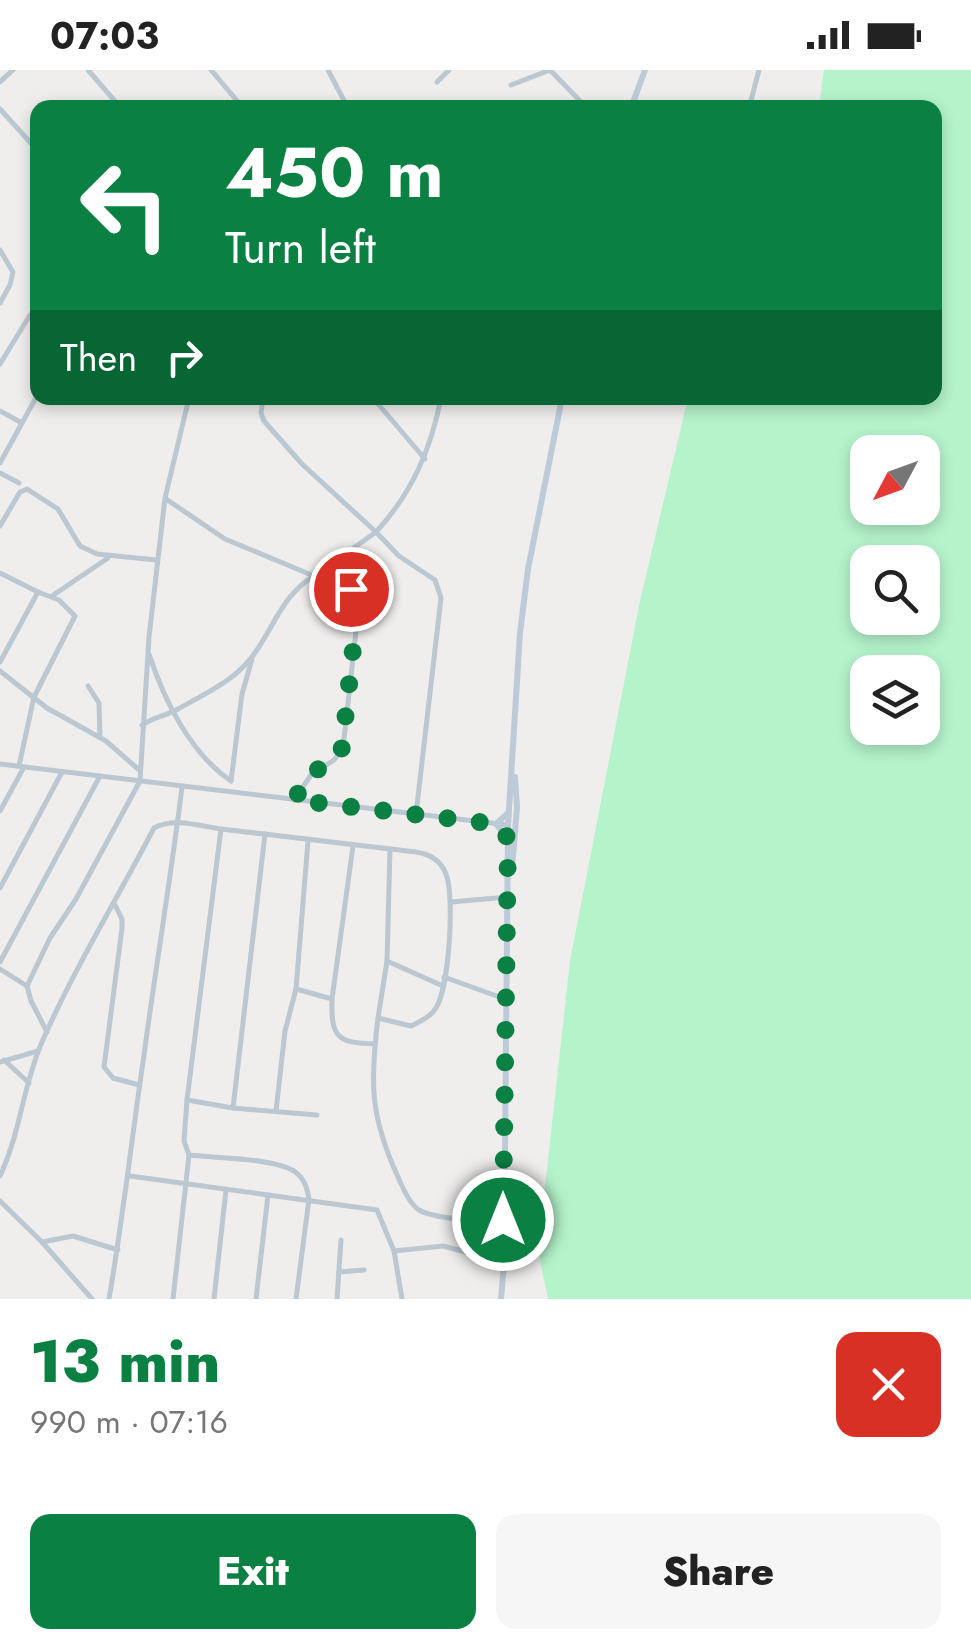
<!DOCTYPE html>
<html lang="en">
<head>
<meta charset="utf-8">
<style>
  :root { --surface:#fff; --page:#f6f6f6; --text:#222; --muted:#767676; --accent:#0b8043 }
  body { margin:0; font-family:Jost,sans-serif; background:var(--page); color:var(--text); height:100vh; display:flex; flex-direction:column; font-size:38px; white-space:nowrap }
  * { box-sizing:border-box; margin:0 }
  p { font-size:32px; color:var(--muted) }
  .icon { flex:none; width:55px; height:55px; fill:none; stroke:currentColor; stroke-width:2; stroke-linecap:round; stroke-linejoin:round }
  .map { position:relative; height:1229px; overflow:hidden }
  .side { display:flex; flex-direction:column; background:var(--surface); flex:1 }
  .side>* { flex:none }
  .top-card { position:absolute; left:30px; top:30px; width:912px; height:305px; border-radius:20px; box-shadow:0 5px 15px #0003; background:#0b8043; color:#fff; overflow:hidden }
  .needle { width:65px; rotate:229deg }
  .buttons { position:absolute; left:850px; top:365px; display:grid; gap:20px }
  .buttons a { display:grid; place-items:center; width:90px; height:90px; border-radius:20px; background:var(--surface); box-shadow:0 5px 15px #0003; font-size:50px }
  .pin { position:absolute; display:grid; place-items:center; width:85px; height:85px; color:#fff; margin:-42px; border:5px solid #fff; border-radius:50%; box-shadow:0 2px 10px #0007 }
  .me { position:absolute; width:110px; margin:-55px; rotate:0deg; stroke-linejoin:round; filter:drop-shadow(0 0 8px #0008) }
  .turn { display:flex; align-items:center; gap:35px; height:210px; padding:0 30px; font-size:45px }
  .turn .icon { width:130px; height:130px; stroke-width:2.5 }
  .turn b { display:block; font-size:70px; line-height:85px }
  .then { display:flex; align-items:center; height:95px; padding:0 30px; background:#0003; gap:20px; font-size:38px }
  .round { display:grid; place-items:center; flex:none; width:105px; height:105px; border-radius:20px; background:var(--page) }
  .head { display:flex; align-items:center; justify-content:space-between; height:170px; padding:0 30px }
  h1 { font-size:60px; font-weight:800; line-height:75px; color:var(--accent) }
  .action { display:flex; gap:20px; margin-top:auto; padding:20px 30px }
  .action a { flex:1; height:115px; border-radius:20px; background:var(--accent); color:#fff; font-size:40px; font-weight:800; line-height:115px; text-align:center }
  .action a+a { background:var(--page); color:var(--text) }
  .status { display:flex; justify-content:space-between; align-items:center; height:70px; padding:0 50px; background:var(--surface); direction:ltr }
  .status svg { height:28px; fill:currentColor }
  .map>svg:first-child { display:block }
  .green { fill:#b5f3cb; fill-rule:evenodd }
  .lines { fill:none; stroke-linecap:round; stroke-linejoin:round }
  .street { stroke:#bbc8d1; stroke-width:5 }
  .secondary { stroke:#bdcbd9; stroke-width:6 }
  .route { stroke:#0b8043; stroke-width:18; stroke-dasharray:0 32.4 }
</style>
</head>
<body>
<div class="status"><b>07:03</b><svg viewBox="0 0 49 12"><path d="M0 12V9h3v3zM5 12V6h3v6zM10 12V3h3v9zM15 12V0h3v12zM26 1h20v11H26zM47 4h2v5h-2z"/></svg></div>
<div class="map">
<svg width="971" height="1229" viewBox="0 0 971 1229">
  <rect width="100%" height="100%" fill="#f0eded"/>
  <path class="green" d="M824,0H971V1229H548L538,1180L570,891L640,531L688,328H935V38L819,37ZM868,382H922V438H868ZM868,492H922V548H868ZM868,602H922V658H868Z"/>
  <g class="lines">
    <g class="street">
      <polyline points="88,0 121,38"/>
      <polyline points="211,0 243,38"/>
      <polyline points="328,0 348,38"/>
      <polyline points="0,12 13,0"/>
      <polyline points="437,12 449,0"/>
      <polyline points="511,15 550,0 587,38"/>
      <polyline points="749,38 759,0"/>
      <polyline points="0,39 38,81"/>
      <polyline points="0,180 13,202 10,215 0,233"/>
      <polyline points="0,294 30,245 38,248"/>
      <path d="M263,328L261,343L264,351L302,394L376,462C412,423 431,379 441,328"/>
      <polyline points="373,328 425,389"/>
      <polyline points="0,341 22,353"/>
      <polyline points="0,393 38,324"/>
      <polyline points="0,403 19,413"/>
      <polyline points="166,429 225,469 314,506 376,462 399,486 435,510 441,528 416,744"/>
      <polyline points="0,456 20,422 27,419 58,439 80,476 97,484 156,490"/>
      <polyline points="0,503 38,522 0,592"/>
      <polyline points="52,526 108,488"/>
      <path d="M149,584C164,630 190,683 231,711"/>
      <polyline points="0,601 47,638 106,671 138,699"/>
      <polyline points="88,616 99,633 100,667"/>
      <path d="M142,655C153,647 166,646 178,639C198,628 228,613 243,597C272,568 277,528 314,506L351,519L357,525V552L343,678L334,690L311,705L294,730"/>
      <polyline points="0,694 508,755"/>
      <polyline points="19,696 34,627 75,546 59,530 38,522"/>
      <polyline points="231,711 242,624 252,589"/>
      <polyline points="0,741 24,697"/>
      <path d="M221,759L416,782C430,784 441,791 446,804C455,827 449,917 436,938C431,946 420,952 411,956L378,948C370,1013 370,1046 398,1107C403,1118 409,1133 419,1140C434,1149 485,1152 503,1151"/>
      <polyline points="308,771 296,919 332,929 353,776"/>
      <polyline points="390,779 387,891 443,916"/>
      <polyline points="0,818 62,702"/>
      <polyline points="451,832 508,827"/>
      <polyline points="114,833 122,849 122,858 104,997 113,1008 139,1015"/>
      <polyline points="0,892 100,706"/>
      <polyline points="0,899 27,916 31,931 47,962"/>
      <polyline points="444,907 505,929"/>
      <polyline points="27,916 50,868 76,829 140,711 149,567 165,428 189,328"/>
      <path d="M332,930C331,967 337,973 375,974"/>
      <polyline points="378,948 387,891"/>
      <polyline points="4,990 29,1013"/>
      <polyline points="0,992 38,981"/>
      <polyline points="187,1030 233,1038 265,764"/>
      <polyline points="233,1038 317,1045"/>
      <polyline points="276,1041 285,961 296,919"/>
      <path d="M0,1106C21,1061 23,1015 42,972C74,899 117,829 154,758C173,747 200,756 221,759L187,1030L184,1071L189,1085"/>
      <polyline points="130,1106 268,1125 256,1229"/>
      <polyline points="268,1125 377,1140 394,1181 402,1229"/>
      <polyline points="0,1131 42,1172 92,1229"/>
      <polyline points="42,1172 73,1166 118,1180"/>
      <polyline points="394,1181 443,1176 503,1192"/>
      <polyline points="339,1202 364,1200"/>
      <path d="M109,1229C123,1148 132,1066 144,985C156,895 171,807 182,717"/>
      <path d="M173,1229L189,1085C216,1088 273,1088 294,1101C304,1108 307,1117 309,1129L296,1229"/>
      <polyline points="214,1229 226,1120"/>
      <polyline points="337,1229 341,1170"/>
    </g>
    <g class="secondary">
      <polyline points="631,38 645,0"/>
      <polyline points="507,744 496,754 507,768"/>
      <polyline points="512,799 517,737 515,707"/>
      <polyline points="501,1229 504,1193 508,755 520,563 528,499 562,328"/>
    </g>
  </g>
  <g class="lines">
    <polyline class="route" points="351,519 357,529 356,552 342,678 334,690 310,704 294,730 496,754 508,768 503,1150"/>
  </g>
</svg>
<div class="buttons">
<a><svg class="needle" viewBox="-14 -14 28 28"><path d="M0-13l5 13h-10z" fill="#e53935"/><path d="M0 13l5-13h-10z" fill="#767676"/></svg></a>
<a><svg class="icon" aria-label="search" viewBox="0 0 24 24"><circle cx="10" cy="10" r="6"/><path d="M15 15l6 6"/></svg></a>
<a><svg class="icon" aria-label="layers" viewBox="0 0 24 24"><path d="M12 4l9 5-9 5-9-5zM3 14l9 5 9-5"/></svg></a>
</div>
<div class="pin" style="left:351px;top:519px;background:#d93025"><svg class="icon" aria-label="arrive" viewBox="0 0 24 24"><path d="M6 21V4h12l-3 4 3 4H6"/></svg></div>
<svg class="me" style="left:503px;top:1150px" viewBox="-20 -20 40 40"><circle r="17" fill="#0b8043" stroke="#fff" stroke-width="3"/><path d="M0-11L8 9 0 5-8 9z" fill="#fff"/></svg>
<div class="top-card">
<div class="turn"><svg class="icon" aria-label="left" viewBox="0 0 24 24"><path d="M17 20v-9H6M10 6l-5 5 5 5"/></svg><div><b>450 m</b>Turn left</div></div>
<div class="then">Then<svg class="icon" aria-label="right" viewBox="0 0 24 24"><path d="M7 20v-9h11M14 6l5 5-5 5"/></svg></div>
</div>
</div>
<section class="side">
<div class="head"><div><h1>13 min</h1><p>990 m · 07:16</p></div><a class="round" style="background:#d93025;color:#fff"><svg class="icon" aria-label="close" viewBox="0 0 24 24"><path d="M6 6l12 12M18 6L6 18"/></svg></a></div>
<div class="action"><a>Exit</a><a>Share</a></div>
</section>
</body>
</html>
